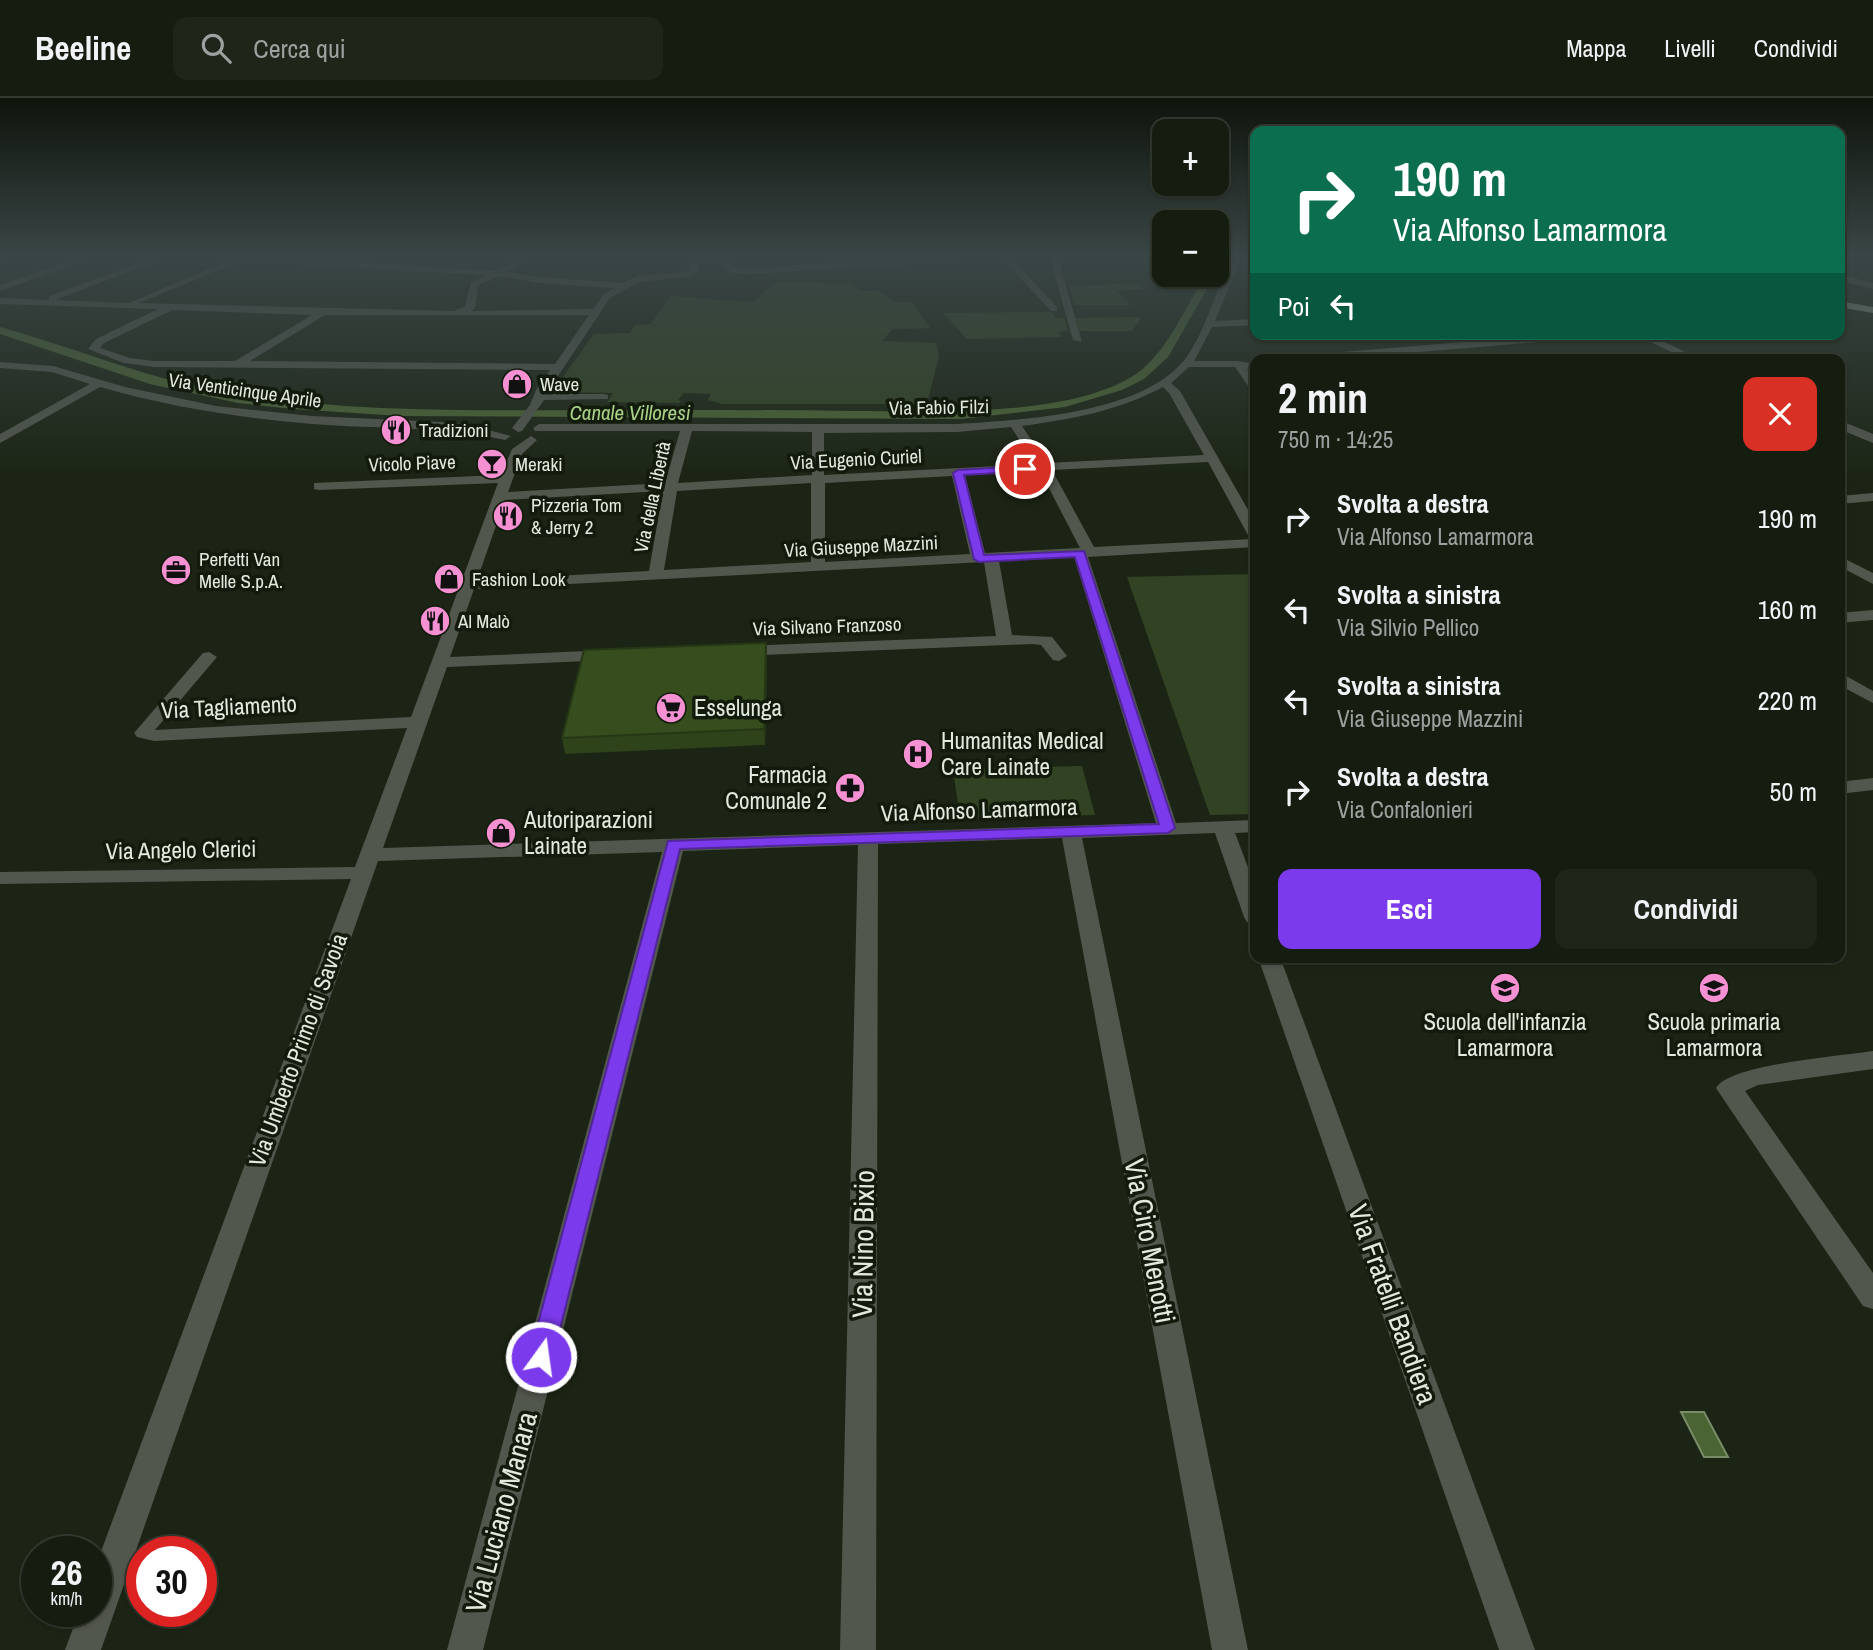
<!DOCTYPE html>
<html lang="it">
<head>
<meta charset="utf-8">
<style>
  :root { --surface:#151c10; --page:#1e2519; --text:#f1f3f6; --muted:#9da19f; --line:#343a30; --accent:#7c3aed }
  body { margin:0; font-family:"Archivo Narrow",sans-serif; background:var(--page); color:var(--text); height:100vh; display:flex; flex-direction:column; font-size:26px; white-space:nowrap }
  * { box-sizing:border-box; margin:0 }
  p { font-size:23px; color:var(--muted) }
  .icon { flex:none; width:38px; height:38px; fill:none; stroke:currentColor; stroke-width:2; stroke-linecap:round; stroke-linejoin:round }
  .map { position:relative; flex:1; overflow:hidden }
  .side { position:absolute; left:1250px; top:256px; width:595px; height:609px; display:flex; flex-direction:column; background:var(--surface); border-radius:14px; box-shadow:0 2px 5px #0004,0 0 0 2px var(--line) }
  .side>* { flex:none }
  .top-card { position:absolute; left:1250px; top:28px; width:595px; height:214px; border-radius:14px; box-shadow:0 2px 5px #0004,0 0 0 2px var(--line); background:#0b6e4f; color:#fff; overflow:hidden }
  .fabs { position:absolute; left:1152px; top:21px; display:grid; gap:14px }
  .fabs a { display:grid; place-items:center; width:77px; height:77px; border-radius:14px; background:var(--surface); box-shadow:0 2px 5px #0004,0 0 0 2px var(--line); font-size:35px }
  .speed { position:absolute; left:21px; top:1438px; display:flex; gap:14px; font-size:35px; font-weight:700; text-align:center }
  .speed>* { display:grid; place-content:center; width:91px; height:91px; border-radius:50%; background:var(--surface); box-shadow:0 2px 5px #0004,0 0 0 2px var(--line); line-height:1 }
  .speed small { font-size:18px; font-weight:400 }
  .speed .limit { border:10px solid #d22; background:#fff; color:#111 }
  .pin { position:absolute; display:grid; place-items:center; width:60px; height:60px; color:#fff; margin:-30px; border:4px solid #fff; border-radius:50%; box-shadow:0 2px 7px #0007 }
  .me { position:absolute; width:77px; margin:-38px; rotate:14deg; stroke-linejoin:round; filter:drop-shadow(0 0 5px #0008) }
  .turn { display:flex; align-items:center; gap:24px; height:147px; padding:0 28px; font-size:32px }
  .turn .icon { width:91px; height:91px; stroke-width:2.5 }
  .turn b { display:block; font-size:49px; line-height:60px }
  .then { display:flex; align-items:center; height:66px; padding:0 28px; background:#0003; gap:14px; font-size:26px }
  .round { display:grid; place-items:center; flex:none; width:74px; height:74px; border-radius:14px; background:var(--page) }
  .summary { display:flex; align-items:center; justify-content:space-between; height:119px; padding:0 28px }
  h1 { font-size:42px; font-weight:700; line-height:52px }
  .primary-button { display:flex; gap:14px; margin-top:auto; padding:14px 28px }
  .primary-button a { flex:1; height:80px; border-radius:14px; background:var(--accent); color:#fff; font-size:28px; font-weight:700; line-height:80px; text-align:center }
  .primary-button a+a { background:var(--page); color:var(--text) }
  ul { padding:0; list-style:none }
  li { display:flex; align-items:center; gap:21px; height:91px; padding:0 28px }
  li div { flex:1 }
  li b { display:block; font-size:26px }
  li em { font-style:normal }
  header { display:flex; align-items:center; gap:42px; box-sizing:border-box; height:98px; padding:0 35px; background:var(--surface); border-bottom:2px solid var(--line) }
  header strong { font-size:33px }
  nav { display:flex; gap:38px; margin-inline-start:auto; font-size:24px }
  .search { width:490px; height:63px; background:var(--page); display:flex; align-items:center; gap:18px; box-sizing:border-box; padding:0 24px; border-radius:14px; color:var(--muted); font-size:26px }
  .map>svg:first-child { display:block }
  .green { fill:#324323 }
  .water { fill:#4b6434; stroke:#788c67; stroke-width:2 }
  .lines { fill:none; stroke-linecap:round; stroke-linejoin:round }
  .canal { fill:#4b6434; fill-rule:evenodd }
  .minor { fill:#52574e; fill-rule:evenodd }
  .highway { fill:#94a08b; fill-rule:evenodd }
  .wall { fill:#2e431a }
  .shaded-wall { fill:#263715 }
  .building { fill:#364e1e; stroke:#263715; stroke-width:2 }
  .route { fill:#7c3aed; stroke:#51269a; stroke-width:2 }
  .labels { text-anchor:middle; stroke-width:7; stroke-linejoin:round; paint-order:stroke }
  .far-poi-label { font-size:19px; fill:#e2e9de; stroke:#131b0c; text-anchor:start }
  .far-street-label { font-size:19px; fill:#e2e9de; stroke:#131b0c }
  .far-water-label { font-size:21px; font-style:italic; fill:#a9d187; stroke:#131b0c }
  .street-label { font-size:23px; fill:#e2e9de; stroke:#131b0c }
  .poi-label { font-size:23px; fill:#e2e9de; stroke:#131b0c; text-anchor:start }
  .near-street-label { font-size:28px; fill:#e2e9de; stroke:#131b0c }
</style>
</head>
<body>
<header>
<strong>Beeline</strong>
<div class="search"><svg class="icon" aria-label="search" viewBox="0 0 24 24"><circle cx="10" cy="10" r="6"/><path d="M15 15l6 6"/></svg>Cerca qui</div>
<nav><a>Mappa</a><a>Livelli</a><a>Condividi</a></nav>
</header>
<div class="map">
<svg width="1873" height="1552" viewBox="0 0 1873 1552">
  <rect width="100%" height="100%" fill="#1c2515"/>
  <g class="green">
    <polygon points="777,183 852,186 861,193 878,193 894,204 912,204 930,230 893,231 882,243 936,245 939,258 927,306 722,306 708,302 711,296 684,295 678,302 681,303 679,305 607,304 613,295 552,294 594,236 630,235 635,227 651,226 670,198 753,204"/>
    <polygon points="1137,185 1143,191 1117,193 1131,207 1074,207 1069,188"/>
    <polygon points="1052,214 1055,220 1064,220 1068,233 1059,234 1062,239 967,241 943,215"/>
    <polygon points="1139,219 1141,220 1132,233 1079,233 1075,220"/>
    <polygon points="1255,476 1255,716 1210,717 1127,479"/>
    <polygon points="1082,668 1095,717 960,720 953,671"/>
  </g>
  <polygon class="water" points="1681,1314 1704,1314 1728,1359 1704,1359"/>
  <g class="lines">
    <path class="canal" d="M1205,177H1215L1168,259L1144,281L1122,292L1065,309L961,321L400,318L293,311L238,305L150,286L0,236V229C80,251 157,285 240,297C383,318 530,311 674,312C734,312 794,312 854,313C932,313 1070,320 1136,276C1166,256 1187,207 1205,177Z"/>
    <g class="minor">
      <polygon points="0,160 10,160 0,165"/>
      <polygon points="78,160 90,160 0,193 0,187"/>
      <path d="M153,160H165L55,202L129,205L229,162L228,160H277L497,173L518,160H528L507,174L538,179L623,185L637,178L687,174L690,172V164L694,161L725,160L735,169L748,170L915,160H958L954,163L748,176L729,174L721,165L699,166V173L692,178L639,184L610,200L546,296H604L608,297V301L544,302L522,333L518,334L512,330L530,307L536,292L550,272L154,269L124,265L88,251L96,241L158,211L0,206V200L49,202V198ZM241,163L489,177L471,184L465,208L454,213L139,205ZM500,178L538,185L614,190L604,196L593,211L471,213L475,210L478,187ZM172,212L312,217L235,263H154L130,260L100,250L104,245ZM325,217H589L555,266L250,263Z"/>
      <polygon points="1002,160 1011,160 1057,209 1057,213 1051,213"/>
      <polygon points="1050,160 1058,160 1082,244 1073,242"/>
      <path d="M1233,160H1241L1215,223L1255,221V227L1212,229L1194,263H1238L1255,266V272L1247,271L1255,282V293L1251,292L1235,269H1189L1171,285L1180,293L1255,424V449L1088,459L1176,725L1255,722V734L1235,735L1255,788V826L1247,824L1244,819L1215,735L1082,740L1248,1552H1212L1062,740L878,746L876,1552H840L858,747L683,753L483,1552H447L662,754L378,763L101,1552H65L79,1514H96V1467L351,781L0,786V774L355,769L407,630L154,643L137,639L134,635L203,555L209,554L217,559L155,632L411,619L498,385L319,392L314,391V385L501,377L512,351L531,338L537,342L522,356L508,394L665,385L680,333H535L533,330L539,326H957C1022,322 1148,316 1188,257C1208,227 1215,192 1233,160ZM1163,289L1169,295L1204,357L1047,365L1022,328C1072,321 1118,313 1163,289ZM1011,329L1035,366L824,377V335L957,334ZM692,333L812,334V377L678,385ZM1208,364L1248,437L1253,441L1094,449L1052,372ZM1040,373L1080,450L985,455L965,377ZM952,378L970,456L825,464V385ZM811,385V464L664,472L677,393ZM663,393L649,473L477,482L505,402ZM1074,459L1156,725L383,750L447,569L610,562L618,557L610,552L450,559L474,491L984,464L996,538L740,548L732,553L740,558L1032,546L1041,547L1053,562L1059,563L1067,558L1052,539L1012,537L999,463Z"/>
      <polygon points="1839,176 1873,185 1873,191 1839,182"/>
      <polygon points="1558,236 1603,236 1598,239 1337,261 1290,261 1295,258"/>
      <polygon points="1634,236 1648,236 1700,261 1686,261"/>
      <path d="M0,264L53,268L125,289L216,308L312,318L462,325L511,338L505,342C441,328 377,331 312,326C241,320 169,309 100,289L0,345V336L90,286L52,274L0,270Z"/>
      <polygon points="1839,322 1873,336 1873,345 1839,331"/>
      <polygon points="1873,395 1873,403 1839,406 1839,398"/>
      <polygon points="1839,458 1873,475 1873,486 1839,468"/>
      <polygon points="1873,512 1873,522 1839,525 1839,515"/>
      <polygon points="1839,574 1873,593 1873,605 1839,587"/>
      <polygon points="1873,680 1873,692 1839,696 1839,684"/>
      <polygon points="1258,859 1280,859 1535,1552 1499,1552"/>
      <path d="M1873,953V971L1758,987L1745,993L1873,1175V1211L1863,1208L1716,990C1730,966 1843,958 1873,953Z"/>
    </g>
    <polygon class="highway" points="1839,203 1873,209 1873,215 1839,209"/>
  </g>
  <polygon class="wall" points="767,560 765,647 565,656 562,640"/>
  <polygon class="shaded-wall" points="766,545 767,560 765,647 764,631"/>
  <polygon class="building" points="766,545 764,631 562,640 584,552"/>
  <linearGradient id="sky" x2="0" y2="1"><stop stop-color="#0f140c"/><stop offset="0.42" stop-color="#3a4646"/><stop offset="1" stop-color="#3a4646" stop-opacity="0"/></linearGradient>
  <rect width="1873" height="377" fill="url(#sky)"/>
  <polygon class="route" points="1025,368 1030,371 1029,373 964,377 984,457 1084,453 1175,730 1168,735 680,751 553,1259 549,1266 541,1269 533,1266 529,1259 668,743 1159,726 1075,459 979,464 974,461 953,375 958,372"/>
  <defs>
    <g id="shop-disc" transform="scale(1.575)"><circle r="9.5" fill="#f591d2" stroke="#131b0c"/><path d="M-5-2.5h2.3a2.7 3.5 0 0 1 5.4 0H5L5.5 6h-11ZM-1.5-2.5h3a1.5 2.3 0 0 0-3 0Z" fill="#111"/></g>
    <g id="restaurant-disc" transform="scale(1.575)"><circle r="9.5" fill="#f591d2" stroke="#131b0c"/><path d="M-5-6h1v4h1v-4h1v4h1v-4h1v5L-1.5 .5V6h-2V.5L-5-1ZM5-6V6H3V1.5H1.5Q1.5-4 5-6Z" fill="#111"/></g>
    <g id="bar-disc" transform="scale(1.575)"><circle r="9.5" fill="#f591d2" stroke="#131b0c"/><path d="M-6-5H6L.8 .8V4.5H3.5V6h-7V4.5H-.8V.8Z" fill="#111"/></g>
    <g id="office-disc" transform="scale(1.575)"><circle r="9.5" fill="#f591d2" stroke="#131b0c"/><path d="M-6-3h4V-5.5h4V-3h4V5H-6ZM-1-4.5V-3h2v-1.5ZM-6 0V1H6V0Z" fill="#111"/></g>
    <g id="supermarket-disc" transform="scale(1.575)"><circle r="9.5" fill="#f591d2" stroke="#131b0c"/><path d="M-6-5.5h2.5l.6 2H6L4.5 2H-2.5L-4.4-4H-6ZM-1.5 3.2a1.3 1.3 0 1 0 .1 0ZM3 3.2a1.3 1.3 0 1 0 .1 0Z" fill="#111"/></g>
    <g id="hospital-disc" transform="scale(1.575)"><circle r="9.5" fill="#f591d2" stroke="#131b0c"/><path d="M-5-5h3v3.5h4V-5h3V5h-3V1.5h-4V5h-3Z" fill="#111"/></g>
    <g id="pharmacy-disc" transform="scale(1.575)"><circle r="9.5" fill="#f591d2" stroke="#131b0c"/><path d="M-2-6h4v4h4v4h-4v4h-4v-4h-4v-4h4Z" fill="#111"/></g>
    <g id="school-disc" transform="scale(1.575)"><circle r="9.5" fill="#f591d2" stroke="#131b0c"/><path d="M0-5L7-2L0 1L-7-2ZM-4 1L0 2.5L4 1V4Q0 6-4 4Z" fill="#111"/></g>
  </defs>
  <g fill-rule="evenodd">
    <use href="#shop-disc" x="517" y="286"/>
    <use href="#restaurant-disc" x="396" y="332"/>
    <use href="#bar-disc" x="492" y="366"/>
    <use href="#restaurant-disc" x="508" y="418"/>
    <use href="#office-disc" x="176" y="472"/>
    <use href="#shop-disc" x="449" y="481"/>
    <use href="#restaurant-disc" x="435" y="523"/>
    <use href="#supermarket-disc" x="671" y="610"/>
    <use href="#hospital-disc" x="918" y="656"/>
    <use href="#pharmacy-disc" x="850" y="690"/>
    <use href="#shop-disc" x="501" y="735"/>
    <use href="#school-disc" x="1505" y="890"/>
    <use href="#school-disc" x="1714" y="890"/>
  </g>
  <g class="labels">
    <g class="far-poi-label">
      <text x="540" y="293">Wave</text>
      <text x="419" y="339">Tradizioni</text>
      <text x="515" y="373">Meraki</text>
      <text x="531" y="414">Pizzeria Tom<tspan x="531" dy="22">&amp; Jerry 2</tspan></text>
      <text x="199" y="468">Perfetti Van<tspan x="199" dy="22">Melle S.p.A.</tspan></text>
      <text x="472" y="488">Fashion Look</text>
      <text x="458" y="530">Al Malò</text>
    </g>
    <g class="far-street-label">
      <text transform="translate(245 292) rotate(8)" y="7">Via Venticinque Aprile</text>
      <text transform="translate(939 309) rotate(-1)" y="7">Via Fabio Filzi</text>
      <text transform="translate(856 361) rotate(-3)" y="7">Via Eugenio Curiel</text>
      <text transform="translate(412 365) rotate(-2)" y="7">Vicolo Piave</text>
      <text transform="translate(652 399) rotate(-78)" y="7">Via della Libertà</text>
      <text transform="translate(861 448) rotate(-3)" y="7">Via Giuseppe Mazzini</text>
      <text transform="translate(827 528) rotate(-2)" y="7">Via Silvano Franzoso</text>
    </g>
    <g class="far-water-label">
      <text x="630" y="322">Canale Villoresi</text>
    </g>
    <g class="street-label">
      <text transform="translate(229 609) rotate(-3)" y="8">Via Tagliamento</text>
      <text transform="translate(979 712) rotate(-2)" y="8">Via Alfonso Lamarmora</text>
      <text transform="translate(181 752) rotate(-1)" y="8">Via Angelo Clerici</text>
      <text transform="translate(298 952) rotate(-70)" y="8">Via Umberto Primo di Savoia</text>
    </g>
    <g class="poi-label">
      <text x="694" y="618">Esselunga</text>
      <text x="941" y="651">Humanitas Medical<tspan x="941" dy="26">Care Lainate</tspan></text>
      <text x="827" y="685" text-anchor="end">Farmacia<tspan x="827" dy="26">Comunale 2</tspan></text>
      <text x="524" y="730">Autoriparazioni<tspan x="524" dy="26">Lainate</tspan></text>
      <text x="1505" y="932" text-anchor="middle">Scuola dell'infanzia<tspan x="1505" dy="26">Lamarmora</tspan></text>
      <text x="1714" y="932" text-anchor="middle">Scuola primaria<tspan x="1714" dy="26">Lamarmora</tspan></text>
    </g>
    <g class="near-street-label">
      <text transform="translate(1150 1143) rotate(79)" y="10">Via Ciro Menotti</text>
      <text transform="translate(863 1146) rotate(-89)" y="10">Via Nino Bixio</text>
      <text transform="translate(1393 1206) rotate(70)" y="10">Via Fratelli Bandiera</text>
      <text transform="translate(501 1414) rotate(-75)" y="10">Via Luciano Manara</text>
    </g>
  </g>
</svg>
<div class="fabs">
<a>+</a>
<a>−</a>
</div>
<div class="speed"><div>26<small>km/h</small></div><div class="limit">30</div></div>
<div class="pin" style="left:1025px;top:371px;background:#d93025"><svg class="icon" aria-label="arrive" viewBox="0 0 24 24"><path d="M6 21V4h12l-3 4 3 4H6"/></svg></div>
<svg class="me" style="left:541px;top:1259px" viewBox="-20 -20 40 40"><circle r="17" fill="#7c3aed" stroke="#fff" stroke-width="3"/><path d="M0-11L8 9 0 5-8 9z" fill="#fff"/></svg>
<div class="top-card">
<div class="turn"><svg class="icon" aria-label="right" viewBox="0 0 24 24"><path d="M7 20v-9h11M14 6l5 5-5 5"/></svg><div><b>190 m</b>Via Alfonso Lamarmora</div></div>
<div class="then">Poi<svg class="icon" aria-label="left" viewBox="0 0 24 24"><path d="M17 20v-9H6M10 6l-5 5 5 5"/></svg></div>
</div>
<section class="side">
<div class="summary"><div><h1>2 min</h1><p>750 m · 14:25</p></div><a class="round" style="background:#d93025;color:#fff"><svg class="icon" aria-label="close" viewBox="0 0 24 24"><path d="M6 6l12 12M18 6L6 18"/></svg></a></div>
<ul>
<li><svg class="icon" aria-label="right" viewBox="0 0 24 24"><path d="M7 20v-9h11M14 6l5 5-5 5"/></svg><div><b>Svolta a destra</b><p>Via Alfonso Lamarmora</p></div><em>190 m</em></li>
<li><svg class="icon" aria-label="left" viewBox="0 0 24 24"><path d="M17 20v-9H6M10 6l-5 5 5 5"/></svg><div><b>Svolta a sinistra</b><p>Via Silvio Pellico</p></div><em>160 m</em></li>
<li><svg class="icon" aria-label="left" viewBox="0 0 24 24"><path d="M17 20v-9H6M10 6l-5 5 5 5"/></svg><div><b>Svolta a sinistra</b><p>Via Giuseppe Mazzini</p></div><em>220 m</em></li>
<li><svg class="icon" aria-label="right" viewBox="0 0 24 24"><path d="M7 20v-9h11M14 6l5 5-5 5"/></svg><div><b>Svolta a destra</b><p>Via Confalonieri</p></div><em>50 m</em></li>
</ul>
<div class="primary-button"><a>Esci</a><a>Condividi</a></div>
</section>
</div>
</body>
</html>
